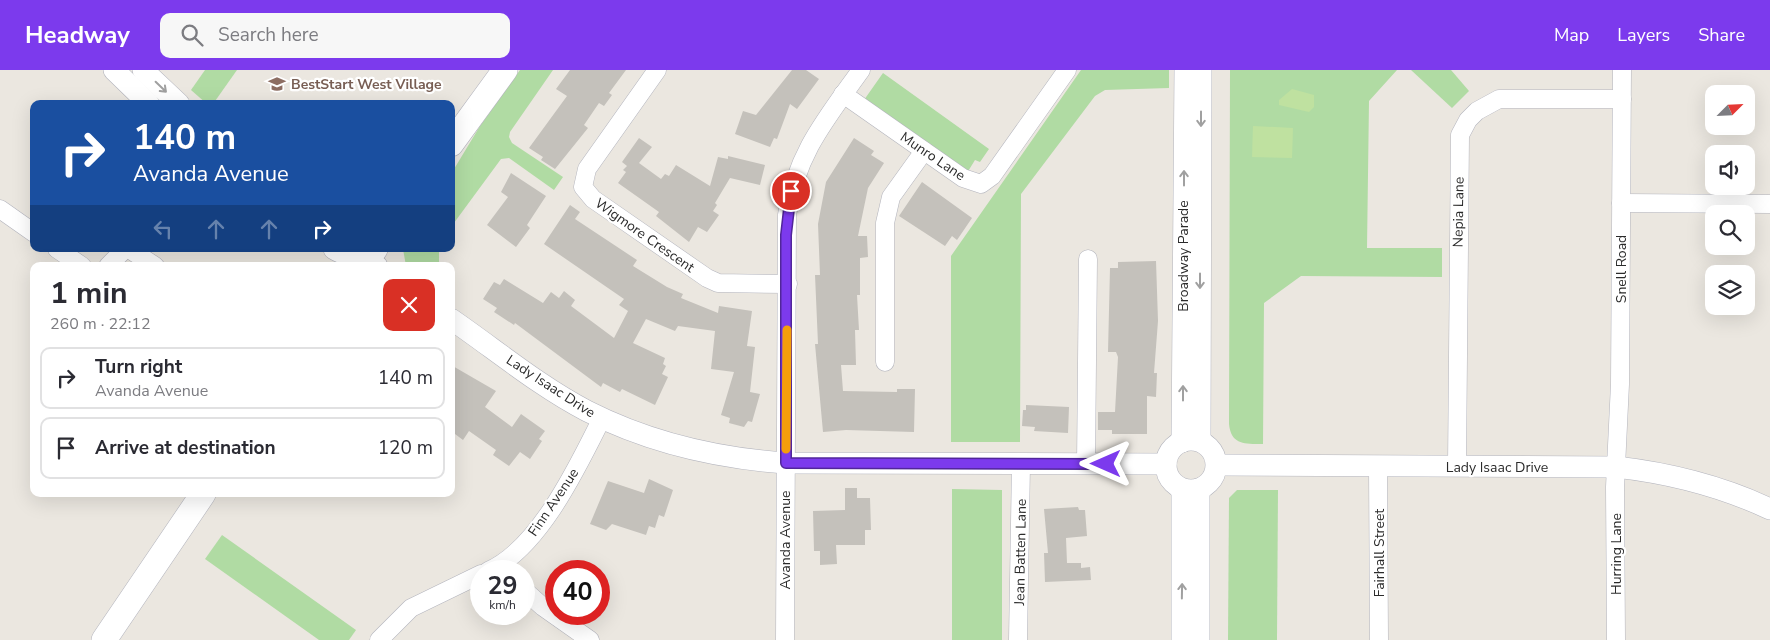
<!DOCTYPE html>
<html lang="en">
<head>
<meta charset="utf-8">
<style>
  :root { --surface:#fff; --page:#f7f7f7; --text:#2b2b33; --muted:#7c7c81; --line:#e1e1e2; --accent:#7c3aed }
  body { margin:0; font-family:"Nunito Sans",sans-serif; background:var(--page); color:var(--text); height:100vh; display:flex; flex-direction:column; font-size:19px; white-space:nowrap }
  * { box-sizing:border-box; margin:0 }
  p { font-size:16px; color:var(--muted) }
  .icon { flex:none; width:28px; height:28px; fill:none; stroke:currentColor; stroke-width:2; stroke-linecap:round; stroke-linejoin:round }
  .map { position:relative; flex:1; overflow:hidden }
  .drawer { position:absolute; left:30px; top:192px; width:425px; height:235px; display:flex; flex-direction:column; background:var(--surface); border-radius:10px; box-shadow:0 5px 20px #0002 }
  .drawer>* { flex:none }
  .hud { position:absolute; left:30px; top:30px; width:425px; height:152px; border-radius:10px; box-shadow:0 5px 20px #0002; background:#1a4fa0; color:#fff; overflow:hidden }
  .needle { width:32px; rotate:66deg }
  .fabs { position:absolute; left:1705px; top:15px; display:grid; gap:10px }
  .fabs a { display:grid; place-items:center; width:50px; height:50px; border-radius:10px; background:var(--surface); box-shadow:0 5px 20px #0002; font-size:25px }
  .speed { position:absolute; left:470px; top:490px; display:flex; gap:10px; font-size:25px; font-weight:700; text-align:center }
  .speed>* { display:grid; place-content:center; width:65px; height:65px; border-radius:50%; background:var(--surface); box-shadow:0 5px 20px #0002; line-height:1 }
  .speed small { font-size:12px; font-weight:400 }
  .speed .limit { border:8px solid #d22; background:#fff; color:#111 }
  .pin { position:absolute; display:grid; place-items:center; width:42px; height:42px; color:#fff; margin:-21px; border:2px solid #fff; border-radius:50%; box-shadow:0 1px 5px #0007 }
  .me { position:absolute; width:55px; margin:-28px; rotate:270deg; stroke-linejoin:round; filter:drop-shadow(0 0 4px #0008) }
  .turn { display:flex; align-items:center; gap:18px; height:105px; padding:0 20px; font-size:22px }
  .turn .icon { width:65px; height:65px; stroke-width:2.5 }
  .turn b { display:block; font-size:35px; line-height:42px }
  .lanes { display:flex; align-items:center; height:48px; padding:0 20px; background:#0003; justify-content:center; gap:25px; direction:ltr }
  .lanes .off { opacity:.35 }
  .round { display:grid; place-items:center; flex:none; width:52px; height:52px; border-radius:10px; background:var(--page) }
  .head { display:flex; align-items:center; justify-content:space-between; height:85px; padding:0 20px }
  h1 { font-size:30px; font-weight:700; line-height:38px }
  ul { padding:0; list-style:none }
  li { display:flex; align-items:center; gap:15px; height:62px; margin:0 10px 8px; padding:0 10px; border:2px solid var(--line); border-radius:10px }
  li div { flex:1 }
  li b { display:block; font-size:19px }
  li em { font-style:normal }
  header { display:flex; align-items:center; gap:30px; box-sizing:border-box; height:70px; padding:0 25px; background:var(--accent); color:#fff }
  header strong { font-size:24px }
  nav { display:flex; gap:28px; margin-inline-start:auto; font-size:18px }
  .search { width:350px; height:45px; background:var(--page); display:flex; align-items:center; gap:12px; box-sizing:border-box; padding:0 18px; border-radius:10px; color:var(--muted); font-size:19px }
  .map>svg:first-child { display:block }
  .green { fill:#b0dba3 }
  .pitch { fill:#bfe1a0 }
  .building { fill:#c4c1bb }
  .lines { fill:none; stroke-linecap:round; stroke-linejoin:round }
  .minor-casing { stroke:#b3b4bd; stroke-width:19 }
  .tertiary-casing { stroke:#b3b4bd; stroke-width:22 }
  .secondary-casing { stroke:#b3b4bd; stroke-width:26 }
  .minor { stroke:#fff; stroke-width:18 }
  .tertiary { stroke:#fff; stroke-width:21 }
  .secondary { stroke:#fff; stroke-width:25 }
  .oneway { stroke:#a0a0a0 }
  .route-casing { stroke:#51269a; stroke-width:12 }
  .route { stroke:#7c3aed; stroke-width:9 }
  .slow { stroke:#f59e0b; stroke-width:9 }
  .labels { text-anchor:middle; stroke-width:4.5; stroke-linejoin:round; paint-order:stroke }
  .education-label { font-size:14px; font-weight:bold; fill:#785e54; stroke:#fff; text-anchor:start }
  .street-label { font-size:14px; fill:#2b2b2b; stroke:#fff }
</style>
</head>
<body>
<header>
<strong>Headway</strong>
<div class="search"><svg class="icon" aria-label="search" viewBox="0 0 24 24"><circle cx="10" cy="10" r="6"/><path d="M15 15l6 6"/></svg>Search here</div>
<nav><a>Map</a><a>Layers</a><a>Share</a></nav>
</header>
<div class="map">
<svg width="1770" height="570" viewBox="0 0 1770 570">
  <rect width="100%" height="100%" fill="#ebe7e0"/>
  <g class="green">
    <polygon points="205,0 237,0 213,34 207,34 191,20"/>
    <polygon points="520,0 553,0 510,62 509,67 512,73 563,107 554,120 509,88 501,89 451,157 451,104 480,56"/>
    <polygon points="1081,0 1169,0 1169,18 1105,20 1095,26 1021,124 1020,372 951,372 951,186"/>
    <path d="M1230,0H1397L1369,31L1367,178H1442V207L1301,206L1264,233L1263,374C1245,374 1231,375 1229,354Z"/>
    <polygon points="1411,0 1451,0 1469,21 1452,38"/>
    <polygon points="883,3 989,79 980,92 975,90 967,103 864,30"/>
    <polygon points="403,179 439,179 439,196 406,196"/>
    <polygon points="952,419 1002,420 1002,570 952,570"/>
    <polygon points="1237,420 1278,420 1277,570 1228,570 1229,428"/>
    <polygon points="222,465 356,560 349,570 319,570 205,489"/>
  </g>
  <g class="pitch">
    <polygon points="1292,19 1314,25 1314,37 1309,42 1279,35 1279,30"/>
    <polygon points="1253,56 1293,58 1292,88 1252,87"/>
  </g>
  <g class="building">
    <polygon points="570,0 626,0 609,23 612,25 604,36 599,33 584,55 588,58 555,99 541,90 543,87 529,78 567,26 556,19"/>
    <polygon points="792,0 806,0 819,9 797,39 790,34 777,69 774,68 770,77 735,64 743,41 756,45"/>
    <polygon points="639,68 652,77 639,93 661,109 665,104 669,106 676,95 710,116 718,87 728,89 728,86 765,95 760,115 730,108 715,133 717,135 713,141 719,145 707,162 698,157 689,172 656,146 659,142 618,113 626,102 623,100 627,96 622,92"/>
    <polygon points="854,68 874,81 871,85 884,93 868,118 858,166 867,166 868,187 860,188 860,225 857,225 859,260 855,260 856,295 841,295 843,321 897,322 897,319 915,319 914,362 846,360 823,362 815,274 818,274 815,205 820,205 818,154 826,112"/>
    <polygon points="511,103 546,126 527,155 530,158 516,177 487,155 508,127 501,122"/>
    <polygon points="922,112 972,148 957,170 952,166 945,176 899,146"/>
    <polygon points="570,135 580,142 575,149 637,190 633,196 667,217 683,224 681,228 718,243 719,236 752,241 747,276 755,277 750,322 760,324 752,352 748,351 744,357 729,353 730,348 721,345 734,302 711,299 715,261 678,256 675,261 646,249 633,273 665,288 663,294 666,296 662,304 668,307 655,335 622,319 620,322 603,313 601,317 515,253 514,255 494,242 497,238 483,229 494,212 500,215 504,209 543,233 551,222 559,228 564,221 575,230 571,236 614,268 628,241 619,235 624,229 544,174"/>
    <polygon points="1156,191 1158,251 1154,303 1157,303 1156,327 1147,326 1147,364 1112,364 1112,360 1098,360 1098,342 1115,342 1118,287 1116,282 1108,282 1110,198 1118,198 1118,192"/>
    <polygon points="451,295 496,321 485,337 512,357 521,344 545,361 539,369 542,371 530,389 520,382 509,396 493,385 496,380 469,361 463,370 451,361"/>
    <polygon points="1026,335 1069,337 1068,363 1034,361 1035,357 1022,356 1023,340 1026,340"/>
    <polygon points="649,409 673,420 664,447 659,445 655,458 649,456 646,465 612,454 606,460 590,454 608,411 644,423"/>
    <polygon points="845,418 857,418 857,428 870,428 871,460 865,460 865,475 836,475 837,494 820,495 820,481 814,481 813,441 845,440"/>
    <polygon points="1078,437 1079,440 1085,440 1087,466 1066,468 1067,493 1081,493 1081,498 1090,497 1091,510 1045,512 1044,483 1048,483 1044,439"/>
  </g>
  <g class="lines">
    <g class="minor-casing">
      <g id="minor">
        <polyline points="657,0 587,99 583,117 593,129 707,208 718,213 788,214"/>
        <polyline points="843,24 963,108 981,114 992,106 1067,0"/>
        <polyline points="1621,133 1770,134"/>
        <polyline points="0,139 34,163"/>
        <polyline points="57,179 82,196"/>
        <polyline points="129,179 155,196"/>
        <polyline points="108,196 125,179"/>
        <polyline points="885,292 885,153 891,127 924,81"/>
        <polyline points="1086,394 1088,189"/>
        <polyline points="1378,396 1379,570"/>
        <polyline points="1457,396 1460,65 1468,50 1477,41 1499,29 1622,29"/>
        <path d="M488,501C539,479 578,396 602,348"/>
        <polyline points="524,520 543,537 590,570"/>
        <polyline points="379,570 411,538 481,504"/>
        <path d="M785,570L787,145C796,84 826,49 861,0"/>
        <polyline points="1018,570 1021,394"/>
        <polyline points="1616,570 1615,417 1620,314 1622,0"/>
      </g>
    </g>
    <g class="tertiary-casing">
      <g id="tertiary">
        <polyline points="114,0 149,34"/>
        <polyline points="143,0 179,34"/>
        <path d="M334,179C348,188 363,187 377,196"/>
        <path d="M451,249C496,280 539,316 587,341C650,373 716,388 785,393L1166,394"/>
        <circle cx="1191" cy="395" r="25"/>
        <polyline points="1200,371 1201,0"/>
        <polyline points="1182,372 1185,0"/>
        <path d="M1217,395L1616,397C1669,403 1721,416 1770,439"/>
        <polyline points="1182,570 1182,419"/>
        <polyline points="1199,570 1199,419"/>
      </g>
    </g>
    <g class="secondary-casing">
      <g id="secondary">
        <polyline points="451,74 505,0"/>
        <polyline points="362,196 375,179"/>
        <polyline points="104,570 203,424"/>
      </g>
    </g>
    <use href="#minor" class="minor"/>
    <use href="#tertiary" class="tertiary"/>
    <use href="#secondary" class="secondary"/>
  </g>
  <defs><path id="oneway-shaft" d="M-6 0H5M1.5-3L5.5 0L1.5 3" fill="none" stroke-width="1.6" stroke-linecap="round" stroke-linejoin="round" transform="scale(1.25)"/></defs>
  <g class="oneway">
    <use href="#oneway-shaft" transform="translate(161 17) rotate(44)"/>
    <use href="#oneway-shaft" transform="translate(1201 49) rotate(90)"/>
    <use href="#oneway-shaft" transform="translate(1184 108) rotate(-90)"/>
    <use href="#oneway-shaft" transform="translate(1200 211) rotate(90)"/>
    <use href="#oneway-shaft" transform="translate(1183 323) rotate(-90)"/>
    <use href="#oneway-shaft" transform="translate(1182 521) rotate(-89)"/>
  </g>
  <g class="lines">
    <g class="route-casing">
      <polyline id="route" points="791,121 786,165 786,393 1106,394"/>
    </g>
    <use href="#route" class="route"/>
    <polyline class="slow" points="786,379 787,260"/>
  </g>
  <defs>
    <g id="school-bare" transform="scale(1.35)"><path d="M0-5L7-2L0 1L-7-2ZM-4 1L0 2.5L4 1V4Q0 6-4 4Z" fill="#8d6e63" stroke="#fff" stroke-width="2.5" paint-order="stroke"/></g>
  </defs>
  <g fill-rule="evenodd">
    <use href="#school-bare" x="277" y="14"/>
  </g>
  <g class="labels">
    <g class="education-label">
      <text x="291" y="19">BestStart West Village</text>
    </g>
    <g class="street-label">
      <text transform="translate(933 86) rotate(34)" y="5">Munro Lane</text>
      <text transform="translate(1458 142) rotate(-89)" y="5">Nepia Lane</text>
      <text transform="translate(645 165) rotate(35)" y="5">Wigmore Crescent</text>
      <text transform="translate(1183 186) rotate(-90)" y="5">Broadway Parade</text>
      <text transform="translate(1621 199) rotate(-90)" y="5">Snell Road</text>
      <text transform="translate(551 316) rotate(33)" y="5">Lady Isaac Drive</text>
      <text x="1497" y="402">Lady Isaac Drive</text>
      <text transform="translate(553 432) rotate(-56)" y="5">Finn Avenue</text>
      <text transform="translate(785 470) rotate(-90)" y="5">Avanda Avenue</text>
      <text transform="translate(1020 482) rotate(-89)" y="5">Jean Batten Lane</text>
      <text transform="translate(1379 483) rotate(-90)" y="5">Fairhall Street</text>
      <text transform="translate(1616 484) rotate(-90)" y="5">Hurring Lane</text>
    </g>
  </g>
</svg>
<div class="fabs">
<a><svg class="needle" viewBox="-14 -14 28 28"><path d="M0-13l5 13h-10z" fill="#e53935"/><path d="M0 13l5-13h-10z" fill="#7c7c81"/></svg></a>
<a><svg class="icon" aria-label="sound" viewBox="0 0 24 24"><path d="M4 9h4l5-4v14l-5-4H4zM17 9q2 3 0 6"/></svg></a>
<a><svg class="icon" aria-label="search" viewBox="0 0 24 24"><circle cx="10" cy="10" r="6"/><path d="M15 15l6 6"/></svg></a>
<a><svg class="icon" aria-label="layers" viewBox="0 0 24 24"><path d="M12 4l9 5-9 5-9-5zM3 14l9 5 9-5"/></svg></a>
</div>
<div class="speed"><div>29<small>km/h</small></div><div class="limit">40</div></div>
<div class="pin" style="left:791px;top:121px;background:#d93025"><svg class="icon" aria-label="arrive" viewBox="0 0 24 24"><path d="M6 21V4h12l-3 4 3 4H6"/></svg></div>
<svg class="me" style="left:1106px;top:394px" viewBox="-20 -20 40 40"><path d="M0-17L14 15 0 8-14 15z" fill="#7c3aed" stroke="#fff" stroke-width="4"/></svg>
<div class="hud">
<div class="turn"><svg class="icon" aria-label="right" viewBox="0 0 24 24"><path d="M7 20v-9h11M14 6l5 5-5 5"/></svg><div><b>140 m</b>Avanda Avenue</div></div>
<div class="lanes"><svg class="icon off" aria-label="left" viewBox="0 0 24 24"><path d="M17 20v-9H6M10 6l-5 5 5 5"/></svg><svg class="icon off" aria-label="ahead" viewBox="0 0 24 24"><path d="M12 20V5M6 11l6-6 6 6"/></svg><svg class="icon off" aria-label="ahead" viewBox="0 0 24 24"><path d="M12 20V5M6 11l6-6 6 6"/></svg><svg class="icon" aria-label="right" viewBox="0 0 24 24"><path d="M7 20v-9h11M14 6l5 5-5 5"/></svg></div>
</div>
<section class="drawer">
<div class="head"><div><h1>1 min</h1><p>260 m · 22:12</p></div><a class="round" style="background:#d93025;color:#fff"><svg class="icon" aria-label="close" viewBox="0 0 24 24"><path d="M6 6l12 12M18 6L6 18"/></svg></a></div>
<ul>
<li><svg class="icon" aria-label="right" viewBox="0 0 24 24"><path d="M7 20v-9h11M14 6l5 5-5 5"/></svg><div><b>Turn right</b><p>Avanda Avenue</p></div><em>140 m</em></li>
<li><svg class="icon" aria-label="arrive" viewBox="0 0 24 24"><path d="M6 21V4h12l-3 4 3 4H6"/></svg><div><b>Arrive at destination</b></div><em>120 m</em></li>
</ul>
</section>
</div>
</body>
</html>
